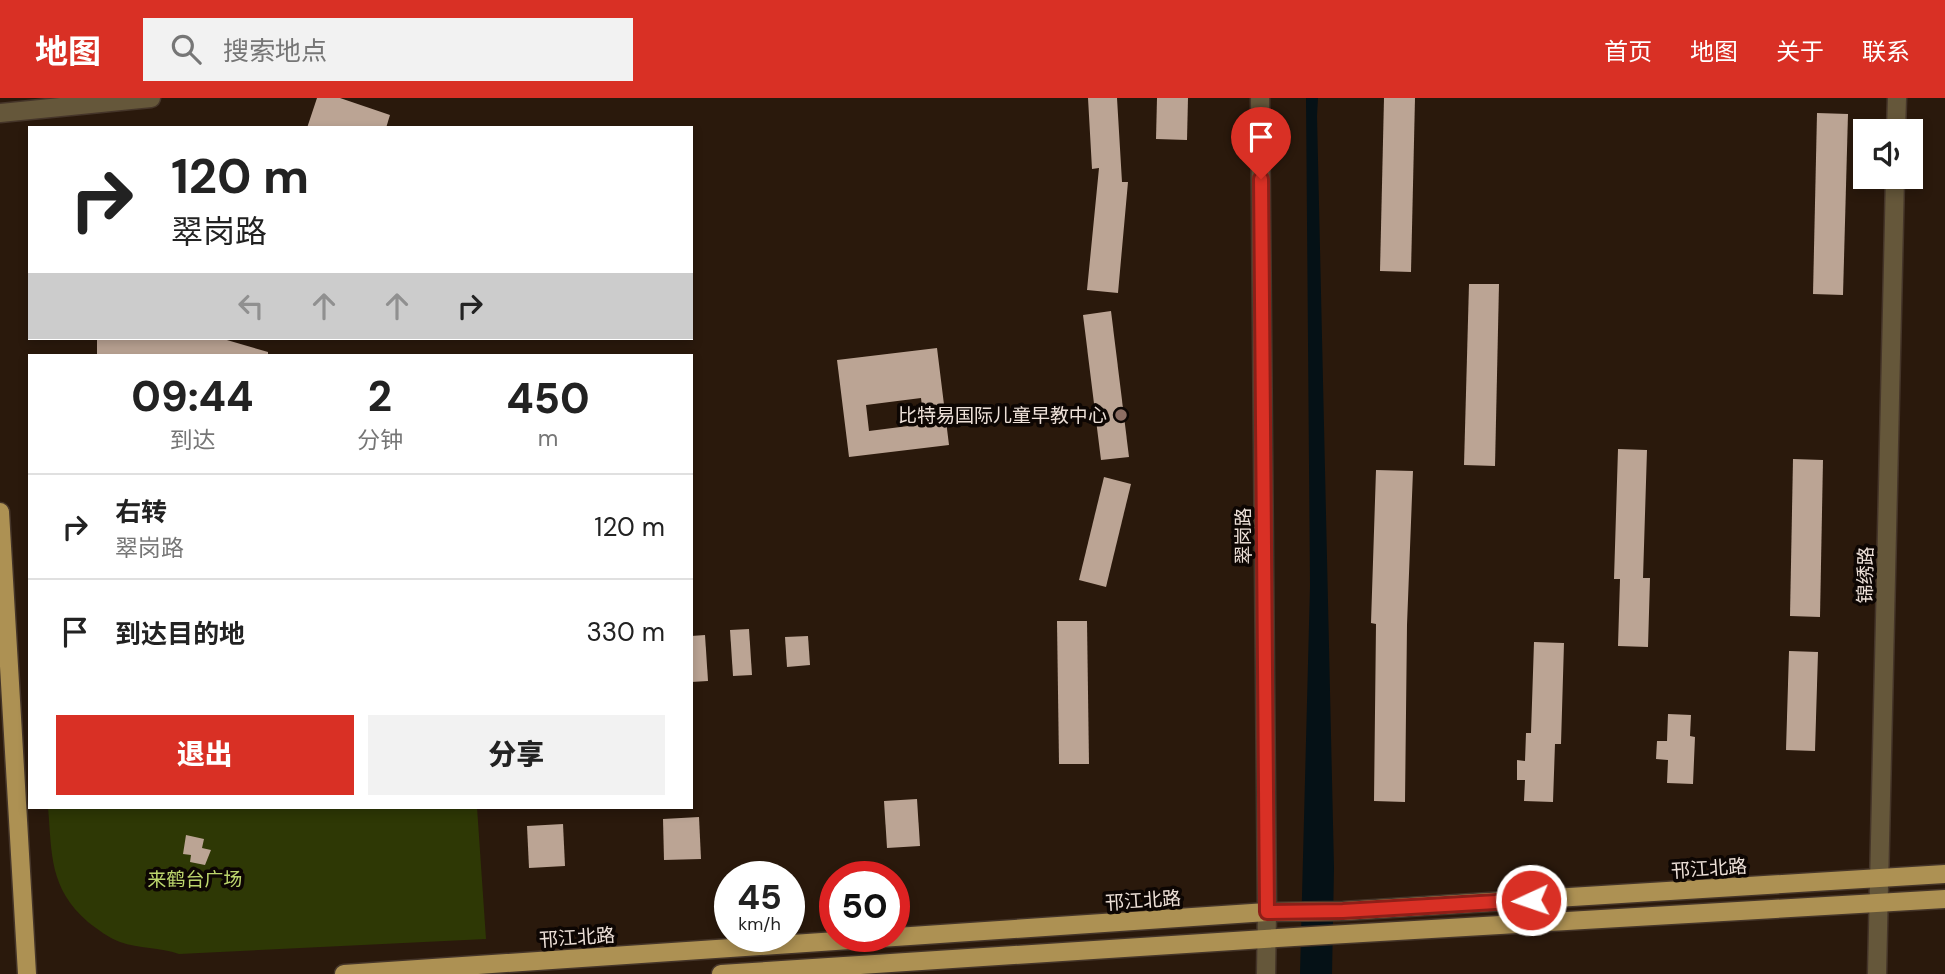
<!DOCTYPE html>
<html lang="zh">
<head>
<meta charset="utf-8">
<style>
  :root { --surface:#fff; --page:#f2f2f2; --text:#222; --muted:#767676; --line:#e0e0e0; --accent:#d93025 }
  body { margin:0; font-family:"DM Sans","Noto Sans SC",sans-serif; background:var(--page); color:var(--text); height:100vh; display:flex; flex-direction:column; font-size:26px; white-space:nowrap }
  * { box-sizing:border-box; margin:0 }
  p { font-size:23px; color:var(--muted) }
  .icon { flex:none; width:38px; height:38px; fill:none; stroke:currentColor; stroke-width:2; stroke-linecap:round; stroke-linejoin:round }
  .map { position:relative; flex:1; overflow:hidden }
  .panel { position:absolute; left:28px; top:256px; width:665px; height:455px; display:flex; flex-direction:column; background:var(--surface); border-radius:0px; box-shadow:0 4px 10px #0003 }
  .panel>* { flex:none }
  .hud { position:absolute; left:28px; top:28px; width:665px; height:214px; border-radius:0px; box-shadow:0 4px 10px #0003; background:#fff; color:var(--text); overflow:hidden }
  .tools { position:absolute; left:1853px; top:21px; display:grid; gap:14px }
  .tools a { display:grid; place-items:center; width:70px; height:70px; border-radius:0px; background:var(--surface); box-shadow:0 4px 10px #0003; font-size:35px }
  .speed { position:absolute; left:714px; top:763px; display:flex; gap:14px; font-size:35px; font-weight:700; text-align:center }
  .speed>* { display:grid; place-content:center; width:91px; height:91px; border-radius:50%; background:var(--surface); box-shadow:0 4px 10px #0003; line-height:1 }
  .speed small { font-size:18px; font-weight:400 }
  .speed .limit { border:10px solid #d22; background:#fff; color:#111 }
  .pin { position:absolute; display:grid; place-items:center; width:60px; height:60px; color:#fff; margin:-72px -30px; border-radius:50% 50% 50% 0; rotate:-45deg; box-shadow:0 0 7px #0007 }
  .pin .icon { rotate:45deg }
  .me { position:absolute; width:77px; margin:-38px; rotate:267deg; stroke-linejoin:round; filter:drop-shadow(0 0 5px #0008) }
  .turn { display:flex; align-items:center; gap:24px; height:147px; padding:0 28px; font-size:32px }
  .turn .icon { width:91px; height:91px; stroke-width:2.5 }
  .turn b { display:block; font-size:49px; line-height:60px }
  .lanes { display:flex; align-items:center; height:66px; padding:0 28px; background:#0003; justify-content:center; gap:35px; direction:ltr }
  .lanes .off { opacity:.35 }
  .eta { display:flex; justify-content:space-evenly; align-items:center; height:119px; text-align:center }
  .eta b { font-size:42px; font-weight:800; line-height:49px }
  .button { display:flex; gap:14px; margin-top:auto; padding:14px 28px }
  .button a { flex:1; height:80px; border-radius:0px; background:var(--accent); color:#fff; font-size:28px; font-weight:800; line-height:80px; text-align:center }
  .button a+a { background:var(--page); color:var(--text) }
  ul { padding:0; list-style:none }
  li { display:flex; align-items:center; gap:21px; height:105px; padding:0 28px; border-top:2px solid var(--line) }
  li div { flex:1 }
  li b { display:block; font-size:26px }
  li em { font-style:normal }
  header { display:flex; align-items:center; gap:42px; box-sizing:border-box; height:98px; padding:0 35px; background:var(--accent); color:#fff }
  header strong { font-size:33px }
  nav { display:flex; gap:38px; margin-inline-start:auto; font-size:24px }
  .search { width:490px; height:63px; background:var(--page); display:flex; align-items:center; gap:18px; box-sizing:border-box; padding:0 24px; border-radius:0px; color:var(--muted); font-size:26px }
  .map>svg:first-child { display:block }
  .green { fill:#2e3805 }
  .water { fill:#051116 }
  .building { fill:#bba494; fill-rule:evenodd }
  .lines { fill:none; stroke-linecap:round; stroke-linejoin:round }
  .minor-casing { stroke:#453529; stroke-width:21 }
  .major-casing { stroke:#453529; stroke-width:21 }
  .minor { stroke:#65573a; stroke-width:18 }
  .major { stroke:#ad9153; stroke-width:18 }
  .route-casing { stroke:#8d1f18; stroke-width:18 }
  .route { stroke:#d93025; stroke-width:12 }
  .education-dot { fill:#8d6e63; stroke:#0d0603; stroke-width:2.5 }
  .labels { text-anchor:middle; stroke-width:7; stroke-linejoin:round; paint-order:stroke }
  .poi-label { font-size:19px; fill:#ede0d8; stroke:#0d0603; text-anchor:end }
  .street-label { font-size:19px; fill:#ede0d8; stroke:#0d0603 }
  .park-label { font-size:19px; fill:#bdd66d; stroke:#0d0603 }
</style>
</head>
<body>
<header>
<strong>地图</strong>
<div class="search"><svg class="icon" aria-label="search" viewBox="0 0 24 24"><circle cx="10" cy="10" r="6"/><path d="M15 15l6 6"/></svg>搜索地点</div>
<nav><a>首页</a><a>地图</a><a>关于</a><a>联系</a></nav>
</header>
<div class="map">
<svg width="1945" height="876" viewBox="0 0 1945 876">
  <rect width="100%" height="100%" fill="#2a190c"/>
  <path class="green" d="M48,709H477L486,841L179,856C160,849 139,851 120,844C109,840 97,831 88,824C49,790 52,756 48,709Z"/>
  <polygon class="water" points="1306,0 1318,0 1317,18 1334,770 1332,876 1300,876 1310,488"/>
  <g class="building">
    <polygon points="317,0 340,0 390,17 386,30 307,30"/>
    <polygon points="1088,0 1117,0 1122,84 1128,84 1118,195 1087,192 1099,70 1092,71"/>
    <polygon points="1157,0 1188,0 1187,42 1156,41"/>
    <polygon points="1384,0 1415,0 1411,174 1380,173"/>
    <polygon points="1817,15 1848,16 1843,197 1813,196"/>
    <polygon points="1469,186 1499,186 1495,368 1464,367"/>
    <polygon points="1111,213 1129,359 1101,362 1083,217"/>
    <polygon points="97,240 220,240 268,254 268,257 97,257"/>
    <path d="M937,250L949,347L849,359L837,262ZM921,300L924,326L869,333L866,307Z"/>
    <polygon points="1618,351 1647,352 1643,480 1650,480 1648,549 1618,548 1620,481 1614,481"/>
    <polygon points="1793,361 1823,362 1820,519 1790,518"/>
    <polygon points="1376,372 1413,373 1407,527 1405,704 1374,703 1376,526 1371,525"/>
    <polygon points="1104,379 1131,386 1106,489 1079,482"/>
    <polygon points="1057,523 1087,523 1089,666 1059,666"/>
    <polygon points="749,531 752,577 733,578 730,532"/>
    <polygon points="705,537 708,583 691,584 691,538"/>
    <polygon points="808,538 810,567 787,569 785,539"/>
    <polygon points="1534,544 1564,545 1561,646 1555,646 1553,704 1524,703 1525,682 1517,682 1517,662 1525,663 1526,635 1531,635"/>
    <polygon points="1789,553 1818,554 1815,653 1786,652"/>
    <polygon points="1668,616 1691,617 1690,638 1695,639 1693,686 1667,685 1668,662 1656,661 1657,643 1667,643"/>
    <polygon points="917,701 920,748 887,750 884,703"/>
    <polygon points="699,719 701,761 664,762 663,721"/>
    <polygon points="563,726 565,768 529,770 527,728"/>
    <polygon points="186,737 204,741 202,750 211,752 205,767 190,764 191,757 183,756"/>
  </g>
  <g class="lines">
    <g class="minor-casing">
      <g id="minor">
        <polyline points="1260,0 1267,814 1266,876"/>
        <polyline points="0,15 151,0"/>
        <polyline points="1896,33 1897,0"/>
        <polyline points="1877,876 1895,79"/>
      </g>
    </g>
    <g class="major-casing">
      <g id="major">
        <polyline points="0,414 27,876"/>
        <polyline points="344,876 1267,814 1343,813 1945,776"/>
        <polyline points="721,876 1294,839 1945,801"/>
      </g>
    </g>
    <use href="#minor" class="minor"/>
    <use href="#major" class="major"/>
  </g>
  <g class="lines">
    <g class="route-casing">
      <polyline id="route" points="1261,81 1267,814 1343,813 1531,802"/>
    </g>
    <use href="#route" class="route"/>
  </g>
  <circle class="education-dot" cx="1121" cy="317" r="7"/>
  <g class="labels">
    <g class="poi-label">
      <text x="1107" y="324">比特易国际儿童早教中心</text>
    </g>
    <g class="street-label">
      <text transform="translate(1243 438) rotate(-90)" y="7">翠岗路</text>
      <text transform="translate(1865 477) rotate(-89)" y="7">锦绣路</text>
      <text transform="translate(1709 770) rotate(-4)" y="7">邗江北路</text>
      <text transform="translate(1143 802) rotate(-4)" y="7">邗江北路</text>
      <text transform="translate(577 839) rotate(-4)" y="7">邗江北路</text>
    </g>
    <g class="park-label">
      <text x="195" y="788">来鹤台广场</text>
    </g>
  </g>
</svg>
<div class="tools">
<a><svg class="icon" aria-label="sound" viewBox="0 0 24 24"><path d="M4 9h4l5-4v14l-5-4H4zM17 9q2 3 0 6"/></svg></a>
</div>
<div class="speed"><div>45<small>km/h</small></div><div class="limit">50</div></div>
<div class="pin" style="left:1261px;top:81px;background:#d93025"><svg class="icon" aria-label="arrive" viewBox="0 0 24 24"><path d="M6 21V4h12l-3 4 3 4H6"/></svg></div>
<svg class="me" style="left:1531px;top:802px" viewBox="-20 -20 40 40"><circle r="17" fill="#d93025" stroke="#fff" stroke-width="3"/><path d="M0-11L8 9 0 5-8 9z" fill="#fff"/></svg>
<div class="hud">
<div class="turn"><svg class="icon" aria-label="right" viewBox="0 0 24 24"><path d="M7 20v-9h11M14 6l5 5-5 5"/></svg><div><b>120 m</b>翠岗路</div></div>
<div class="lanes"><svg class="icon off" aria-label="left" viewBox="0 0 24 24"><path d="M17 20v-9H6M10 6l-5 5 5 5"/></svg><svg class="icon off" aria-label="ahead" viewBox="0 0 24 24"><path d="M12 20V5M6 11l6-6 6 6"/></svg><svg class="icon off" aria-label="ahead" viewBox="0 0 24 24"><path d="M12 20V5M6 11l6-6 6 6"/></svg><svg class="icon" aria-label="right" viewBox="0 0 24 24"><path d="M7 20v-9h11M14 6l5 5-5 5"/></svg></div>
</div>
<section class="panel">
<div class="eta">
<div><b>09:44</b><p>到达</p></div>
<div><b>2</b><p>分钟</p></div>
<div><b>450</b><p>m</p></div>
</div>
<ul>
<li><svg class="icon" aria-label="right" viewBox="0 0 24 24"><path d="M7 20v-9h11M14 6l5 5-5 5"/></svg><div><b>右转</b><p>翠岗路</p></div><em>120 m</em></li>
<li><svg class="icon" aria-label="arrive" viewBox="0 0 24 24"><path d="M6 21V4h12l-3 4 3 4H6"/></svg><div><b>到达目的地</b></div><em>330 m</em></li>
</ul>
<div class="button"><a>退出</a><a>分享</a></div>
</section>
</div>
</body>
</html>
